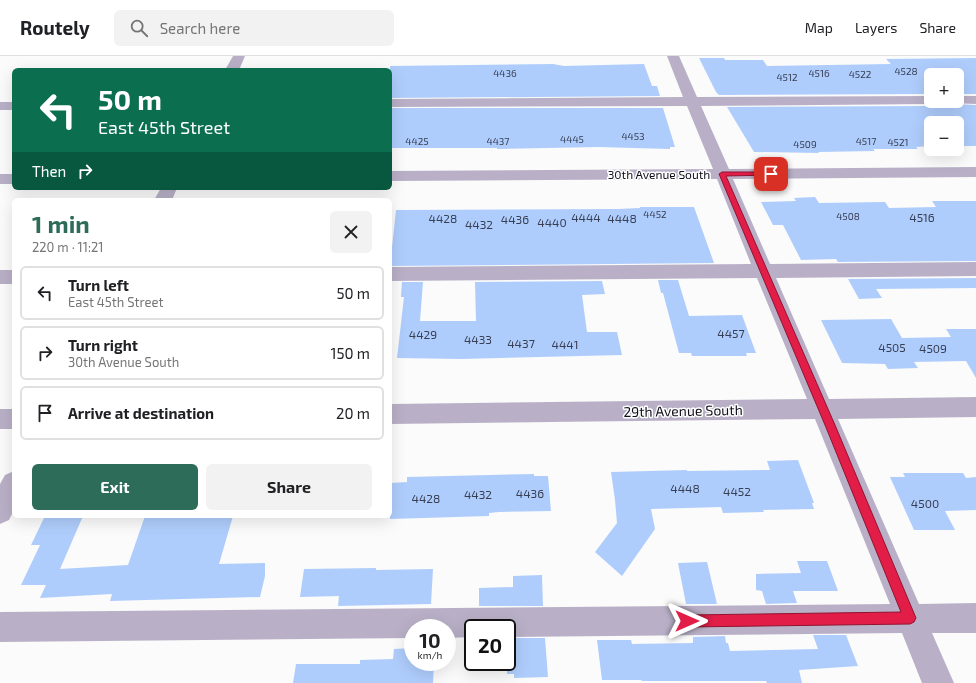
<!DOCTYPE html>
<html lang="en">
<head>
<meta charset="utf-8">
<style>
  :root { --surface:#fff; --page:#f2f2f2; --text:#202124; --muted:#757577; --line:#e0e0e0; --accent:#2d6c59 }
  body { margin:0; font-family:"Exo 2",sans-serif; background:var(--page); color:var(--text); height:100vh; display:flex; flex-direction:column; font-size:15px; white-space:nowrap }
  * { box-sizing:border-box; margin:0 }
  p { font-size:13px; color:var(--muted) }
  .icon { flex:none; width:22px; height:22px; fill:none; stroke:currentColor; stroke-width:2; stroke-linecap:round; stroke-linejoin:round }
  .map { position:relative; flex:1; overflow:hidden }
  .panel { position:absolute; left:12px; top:142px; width:380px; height:320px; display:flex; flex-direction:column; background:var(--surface); border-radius:6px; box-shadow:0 4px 16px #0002 }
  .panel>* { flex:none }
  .top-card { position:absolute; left:12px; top:12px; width:380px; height:122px; border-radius:6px; box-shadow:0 4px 16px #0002; background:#0b6e4f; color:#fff; overflow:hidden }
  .fabs { position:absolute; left:924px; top:12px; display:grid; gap:8px }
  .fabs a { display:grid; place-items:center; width:40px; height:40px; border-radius:6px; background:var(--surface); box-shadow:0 4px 16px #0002; font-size:20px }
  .speed { position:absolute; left:404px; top:563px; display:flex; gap:8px; font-size:20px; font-weight:700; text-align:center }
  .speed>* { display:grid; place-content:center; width:52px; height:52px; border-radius:50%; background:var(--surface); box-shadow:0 4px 16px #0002; line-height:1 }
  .speed small { font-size:10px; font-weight:400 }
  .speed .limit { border:2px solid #111; border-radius:6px; background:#fff; color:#111 }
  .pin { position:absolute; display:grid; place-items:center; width:34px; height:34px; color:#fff; margin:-17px; border-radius:8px; box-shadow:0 2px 6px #0006 }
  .me { position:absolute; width:44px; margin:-22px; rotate:90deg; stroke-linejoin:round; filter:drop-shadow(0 0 3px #0008) }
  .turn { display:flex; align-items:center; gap:14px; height:84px; padding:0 20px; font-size:18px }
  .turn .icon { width:52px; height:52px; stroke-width:2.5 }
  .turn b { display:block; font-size:28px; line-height:34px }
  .then { display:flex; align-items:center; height:38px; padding:0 20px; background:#0003; gap:8px; font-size:15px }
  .round { display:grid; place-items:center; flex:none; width:42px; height:42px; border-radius:6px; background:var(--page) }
  .headline { display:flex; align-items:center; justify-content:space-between; height:68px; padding:0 20px }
  h1 { font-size:24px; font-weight:700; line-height:30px; color:var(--accent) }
  .button { display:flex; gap:8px; margin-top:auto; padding:8px 20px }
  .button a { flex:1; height:46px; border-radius:6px; background:var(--accent); color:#fff; font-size:16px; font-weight:700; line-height:46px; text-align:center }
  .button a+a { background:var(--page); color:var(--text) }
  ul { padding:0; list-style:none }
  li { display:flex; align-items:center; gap:12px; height:54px; margin:0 8px 6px; padding:0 12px; border:2px solid var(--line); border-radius:6px }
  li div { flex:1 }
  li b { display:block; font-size:15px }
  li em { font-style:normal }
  header { display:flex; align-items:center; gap:24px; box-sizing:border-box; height:56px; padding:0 20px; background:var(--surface); border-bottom:1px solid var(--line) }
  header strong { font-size:19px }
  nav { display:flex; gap:22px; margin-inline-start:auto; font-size:14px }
  .search { width:280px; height:36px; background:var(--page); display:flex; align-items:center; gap:10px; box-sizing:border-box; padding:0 14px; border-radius:6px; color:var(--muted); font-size:15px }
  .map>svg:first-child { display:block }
  .building { fill:#afcdfc }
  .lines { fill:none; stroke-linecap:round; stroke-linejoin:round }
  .minor { fill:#b9b0c7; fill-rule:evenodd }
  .route { fill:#e11d48; stroke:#92132f }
  .labels { text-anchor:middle; stroke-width:3; stroke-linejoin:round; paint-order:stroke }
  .far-number-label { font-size:10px; fill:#363e52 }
  .far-street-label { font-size:12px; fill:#0e0f19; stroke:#fff }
  .number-label { font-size:12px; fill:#363e52 }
  .street-label { font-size:14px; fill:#0e0f19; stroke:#fff }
</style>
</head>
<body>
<header>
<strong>Routely</strong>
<div class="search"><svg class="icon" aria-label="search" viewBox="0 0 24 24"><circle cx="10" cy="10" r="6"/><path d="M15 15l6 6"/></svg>Search here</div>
<nav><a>Map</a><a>Layers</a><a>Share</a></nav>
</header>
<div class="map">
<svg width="976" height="627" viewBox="0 0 976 627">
  <rect width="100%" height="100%" fill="#fafbfa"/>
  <g class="building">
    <polygon points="699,2 724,2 725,4 763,4 767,10 891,8 886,3 976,2 976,38 957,38 957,19 931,19 931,38 719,39 716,36"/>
    <polygon points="553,8 564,10 644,8 652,30 657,30 660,40 390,42 390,10"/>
    <polygon points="938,45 950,45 952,48 976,49 976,90 957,90 957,67 931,67 931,90 916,91 918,93 873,93 875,95 818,96 819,97 754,96 727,51 931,50"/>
    <polygon points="390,52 663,52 675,91 670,91 670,93 598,91 497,93 497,92 390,92"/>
    <polygon points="815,141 819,147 885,146 889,152 936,151 932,145 976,145 976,205 838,206 836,203 801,204 783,169 773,169 761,146 796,145 794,142"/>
    <polygon points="640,151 694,151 714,207 390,210 396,154 618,153 640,152"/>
    <polygon points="976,222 976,232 876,233 882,242 859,243 848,223"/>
    <polygon points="658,224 678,224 689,260 742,259 756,297 746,297 747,300 692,300 691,297 679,297 663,237 661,237"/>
    <polygon points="602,225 605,238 582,239 587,276 617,276 622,299 460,303 397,302 404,241 401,241 402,226 423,226 420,265 476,265 475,226"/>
    <polygon points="891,263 902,282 951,281 946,273 976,273 976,322 966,305 914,306 918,312 888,313 885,308 842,307 821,264"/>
    <polygon points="798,404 814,447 812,447 814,453 763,454 764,456 723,457 721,451 651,453 655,473 622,520 595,496 617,467 615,444 611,416 687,414 687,415 770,414 767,405"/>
    <polygon points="903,417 963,417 966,422 976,421 976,454 945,455 955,474 914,474 890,421 905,421"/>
    <polygon points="534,418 534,420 548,420 551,455 499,456 489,457 489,460 390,463 390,427 407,426 407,421"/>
    <polygon points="45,460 83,460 60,513 128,509 145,460 233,460 219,508 265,507 265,520 260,541 110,545 112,538 40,542 46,529 21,529 40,489 31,489"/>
    <polygon points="797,505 827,505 838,535 793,535 797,547 766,548 762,535 756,534 756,518 801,517"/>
    <polygon points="707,506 717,548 686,548 678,507"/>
    <polygon points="376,512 376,514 433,513 431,548 338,550 339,540 300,541 304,513"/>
    <polygon points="542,519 543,550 479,550 479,532 513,531 513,520"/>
    <polygon points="813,579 846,579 858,610 799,614 802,627 767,627 766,625 642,625 641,624 602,624 597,584 631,584 632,588 693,587 693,581 725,580 726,587 728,587 730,595 818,593"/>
    <polygon points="507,582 545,582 548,621 514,622 514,618 507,618"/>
    <polygon points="413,592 413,606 434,606 433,627 293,627 296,608 360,608 360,604 393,603 394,593"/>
  </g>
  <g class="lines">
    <g class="minor">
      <polygon points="233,0 245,0 239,14 225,14"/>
      <polygon points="667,0 679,0 697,41 931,40 931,45 937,45 931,48 701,50 729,113 976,111 976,121 733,123 770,208 976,206 976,220 776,222 829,343 976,341 976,361 838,363 919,548 976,547 976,577 932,577 954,627 922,627 902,577 507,581 507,572 473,572 473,581 447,582 447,572 413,572 413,582 0,586 0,556 890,548 815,363 390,368 390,348 807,343 757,222 390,225 390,211 751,208 717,123 390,125 390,115 713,113 687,50 390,51 390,43 683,41"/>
      <polygon points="957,40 976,40 976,48 952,47 951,45 957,45"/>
      <rect x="0" y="46" width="14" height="8"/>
      <rect x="0" y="118" width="14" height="10"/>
      <polygon points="161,132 177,132 172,144 154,144"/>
      <rect x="0" y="214" width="14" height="14"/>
      <rect x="0" y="353" width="14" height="20"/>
      <polygon points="14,415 14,454 9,464 0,468 0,428 5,419"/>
    </g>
  </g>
  <polygon class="route" points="771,116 774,118 773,119 726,120 835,369 916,562 914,566 910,568 687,571 683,569 681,565 683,560 687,559 901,556 825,369 719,118 722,116"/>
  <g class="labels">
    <g class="far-number-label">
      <text x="906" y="19">4528</text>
      <text x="505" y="21">4436</text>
      <text x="819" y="21">4516</text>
      <text x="860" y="22">4522</text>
      <text x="787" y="25">4512</text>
      <text x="633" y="84">4453</text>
      <text x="572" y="87">4445</text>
      <text x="417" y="89">4425</text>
      <text x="498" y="89">4437</text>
      <text x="866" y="89">4517</text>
      <text x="898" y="90">4521</text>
      <text x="805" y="92">4509</text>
      <text x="655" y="162">4452</text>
      <text x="848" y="164">4508</text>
    </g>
    <g class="far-street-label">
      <text x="659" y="123">30th Avenue South</text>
    </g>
    <g class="number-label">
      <text x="586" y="166">4444</text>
      <text x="922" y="166">4516</text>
      <text x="443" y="167">4428</text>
      <text x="622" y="167">4448</text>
      <text x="515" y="168">4436</text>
      <text x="552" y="171">4440</text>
      <text x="479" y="173">4432</text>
      <text x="731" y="282">4457</text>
      <text x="423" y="283">4429</text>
      <text x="478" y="288">4433</text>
      <text x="521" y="292">4437</text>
      <text x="565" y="293">4441</text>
      <text x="892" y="296">4505</text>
      <text x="933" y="297">4509</text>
      <text x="685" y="437">4448</text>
      <text x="737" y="440">4452</text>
      <text x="530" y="442">4436</text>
      <text x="478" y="443">4432</text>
      <text x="426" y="447">4428</text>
      <text x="925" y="452">4500</text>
    </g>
    <g class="street-label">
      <text transform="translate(683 355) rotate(-1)" y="5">29th Avenue South</text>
    </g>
  </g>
</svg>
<div class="fabs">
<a>+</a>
<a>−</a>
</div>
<div class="speed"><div>10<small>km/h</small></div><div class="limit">20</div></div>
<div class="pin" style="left:771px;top:118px;background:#d93025"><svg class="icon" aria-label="arrive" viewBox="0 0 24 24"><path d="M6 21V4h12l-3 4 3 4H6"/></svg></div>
<svg class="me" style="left:687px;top:565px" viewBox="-20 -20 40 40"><path d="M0-17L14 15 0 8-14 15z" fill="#e11d48" stroke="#fff" stroke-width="4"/></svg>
<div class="top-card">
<div class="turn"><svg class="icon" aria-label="left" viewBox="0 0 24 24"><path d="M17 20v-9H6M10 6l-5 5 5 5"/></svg><div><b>50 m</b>East 45th Street</div></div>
<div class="then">Then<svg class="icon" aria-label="right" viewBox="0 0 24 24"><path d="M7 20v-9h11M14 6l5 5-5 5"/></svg></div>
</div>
<section class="panel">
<div class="headline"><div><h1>1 min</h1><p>220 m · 11:21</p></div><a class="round"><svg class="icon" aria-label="close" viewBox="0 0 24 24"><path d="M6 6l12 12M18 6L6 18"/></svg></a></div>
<ul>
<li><svg class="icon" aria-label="left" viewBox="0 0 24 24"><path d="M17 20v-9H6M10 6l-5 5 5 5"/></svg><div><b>Turn left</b><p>East 45th Street</p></div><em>50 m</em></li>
<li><svg class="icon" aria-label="right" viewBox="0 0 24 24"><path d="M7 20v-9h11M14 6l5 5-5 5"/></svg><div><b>Turn right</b><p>30th Avenue South</p></div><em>150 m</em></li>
<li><svg class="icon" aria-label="arrive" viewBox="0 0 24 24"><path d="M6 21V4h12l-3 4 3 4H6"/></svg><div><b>Arrive at destination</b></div><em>20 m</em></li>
</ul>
<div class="button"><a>Exit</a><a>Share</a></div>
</section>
</div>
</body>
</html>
